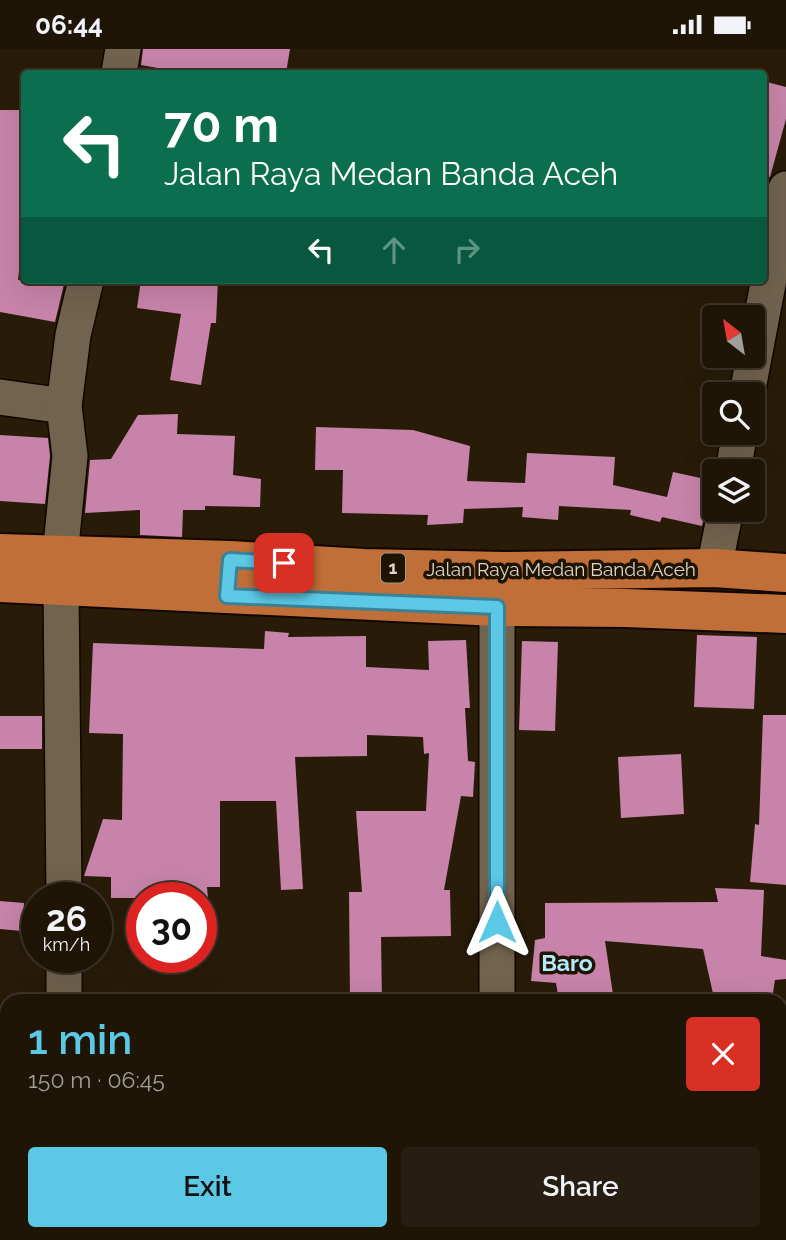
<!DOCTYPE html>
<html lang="en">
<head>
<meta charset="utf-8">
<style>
  :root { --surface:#1e1507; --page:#261e11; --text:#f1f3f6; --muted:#a19f9b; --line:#3c3428; --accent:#5bc8e6 }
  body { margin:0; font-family:Raleway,sans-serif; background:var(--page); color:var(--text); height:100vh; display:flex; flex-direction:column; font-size:26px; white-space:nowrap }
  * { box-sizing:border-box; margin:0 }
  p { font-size:23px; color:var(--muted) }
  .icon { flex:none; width:38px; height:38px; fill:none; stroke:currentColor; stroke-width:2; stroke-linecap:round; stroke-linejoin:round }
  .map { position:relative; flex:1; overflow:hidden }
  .details { position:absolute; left:0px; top:945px; width:788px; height:247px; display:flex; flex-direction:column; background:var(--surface); border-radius:21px 21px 0 0; box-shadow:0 7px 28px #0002,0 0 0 2px var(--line) }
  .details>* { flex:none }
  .hud { position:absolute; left:21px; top:21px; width:746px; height:214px; border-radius:7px; box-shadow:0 7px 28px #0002,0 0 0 2px var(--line); background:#0b6e4f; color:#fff; overflow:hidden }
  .needle { width:46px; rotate:329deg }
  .fabs { position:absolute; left:702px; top:256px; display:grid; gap:14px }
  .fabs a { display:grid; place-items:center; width:63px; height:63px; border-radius:7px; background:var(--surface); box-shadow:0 7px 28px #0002,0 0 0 2px var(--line); font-size:35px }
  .speed { position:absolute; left:21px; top:833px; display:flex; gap:14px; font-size:35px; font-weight:700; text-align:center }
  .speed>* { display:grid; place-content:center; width:91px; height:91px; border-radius:50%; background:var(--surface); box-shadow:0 7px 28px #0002,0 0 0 2px var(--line); line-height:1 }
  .speed small { font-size:18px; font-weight:400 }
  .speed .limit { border:10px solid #d22; background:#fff; color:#111 }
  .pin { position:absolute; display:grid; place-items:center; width:60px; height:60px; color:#fff; margin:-30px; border-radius:14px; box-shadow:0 4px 10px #0006 }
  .me { position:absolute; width:77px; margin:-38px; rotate:0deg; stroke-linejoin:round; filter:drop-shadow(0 0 5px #0008) }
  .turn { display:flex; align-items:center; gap:24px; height:147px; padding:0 28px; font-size:32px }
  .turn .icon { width:91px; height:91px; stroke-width:2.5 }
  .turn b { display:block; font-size:49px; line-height:60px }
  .lanes { display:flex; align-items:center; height:66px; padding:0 28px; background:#0003; justify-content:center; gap:35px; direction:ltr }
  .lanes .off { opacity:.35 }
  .round { display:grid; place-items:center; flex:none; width:74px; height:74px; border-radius:7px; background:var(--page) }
  .headline { display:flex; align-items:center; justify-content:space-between; height:119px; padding:0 28px }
  h1 { font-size:42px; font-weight:600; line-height:52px; color:var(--accent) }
  .cta { display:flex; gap:14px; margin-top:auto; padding:14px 28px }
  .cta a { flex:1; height:80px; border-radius:7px; background:var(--accent); color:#111; font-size:28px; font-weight:600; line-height:80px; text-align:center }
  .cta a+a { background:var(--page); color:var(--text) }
  .status { display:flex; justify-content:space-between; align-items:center; height:49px; padding:0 35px; background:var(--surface); direction:ltr }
  .status svg { height:19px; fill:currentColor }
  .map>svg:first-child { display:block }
  .building { fill:#c783a9 }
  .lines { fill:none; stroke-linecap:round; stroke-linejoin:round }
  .minor-casing { stroke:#110600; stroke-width:38 }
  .highway-casing { stroke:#110600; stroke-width:42 }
  .minor { stroke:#71634e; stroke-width:35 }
  .highway { stroke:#c06f38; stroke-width:38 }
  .route-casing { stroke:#3b8296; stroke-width:18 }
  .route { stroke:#5bc8e6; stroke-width:12 }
  .labels { text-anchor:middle; stroke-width:7; stroke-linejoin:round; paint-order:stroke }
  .shield { fill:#1f1302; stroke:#a39a8d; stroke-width:2 }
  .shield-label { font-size:18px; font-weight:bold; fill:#dcd4c8 }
  .street-label { font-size:19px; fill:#dcd4c8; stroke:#1f1302 }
  .quarter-label { font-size:23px; font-weight:bold; fill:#b3e9fa; stroke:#1f1302 }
</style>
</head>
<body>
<div class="status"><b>06:44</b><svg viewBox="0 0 49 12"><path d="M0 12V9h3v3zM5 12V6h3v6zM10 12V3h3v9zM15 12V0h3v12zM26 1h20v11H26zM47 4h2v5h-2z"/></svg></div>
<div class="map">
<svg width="786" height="1191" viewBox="0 0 786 1191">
  <rect width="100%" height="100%" fill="#281c09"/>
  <g class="building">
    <polygon points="143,0 290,0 286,24 186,24 141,16"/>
    <polygon points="763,32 786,38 786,70 770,128 763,127"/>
    <polygon points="0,61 24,61 24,170 18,231 65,231 55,273 0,263"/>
    <polygon points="141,231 218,231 216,274 211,274 201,336 170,331 181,265 137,259"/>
    <polygon points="178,365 177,385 235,387 233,426 261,430 260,458 205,457 205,461 183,461 182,488 140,486 140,461 85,464 90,411 111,410 138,366"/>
    <polygon points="316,378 413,381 470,397 467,432 525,434 527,404 615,408 613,436 667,448 673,423 714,432 714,445 707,455 702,477 662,468 664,463 660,473 630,466 631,461 559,457 558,471 522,468 523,458 464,460 463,474 427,476 428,466 342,464 343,421 315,421"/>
    <polygon points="0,386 48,389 50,407 45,455 0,452"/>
    <polygon points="265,582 289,584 288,588 366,587 366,618 429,621 428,592 466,591 470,659 465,659 468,712 475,713 473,748 461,747 444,841 450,841 451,887 381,888 382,952 350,952 349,843 362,843 356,762 426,762 429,704 424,705 423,688 367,686 367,707 295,708 303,840 281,841 276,752 220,752 220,838 207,838 208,849 111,849 111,828 84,827 103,770 122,771 123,685 89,684 93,594 264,600"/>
    <polygon points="697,586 757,588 754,660 694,658"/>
    <polygon points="522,592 558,593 555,682 519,681"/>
    <polygon points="763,666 786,666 786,836 750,833 755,775 759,776"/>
    <rect x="0" y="667" width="42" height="33"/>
    <polygon points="681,705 684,765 621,769 618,708"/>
    <polygon points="715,839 764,841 761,907 786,911 786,930 775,931 772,950 744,945 714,949 703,900 605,892 614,952 559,952 556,934 531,932 535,891 545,889 545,854 718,853"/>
    <polygon points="0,852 24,854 22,882 0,880"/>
  </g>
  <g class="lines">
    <g class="minor-casing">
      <g id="minor">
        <polyline points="119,24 123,0"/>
        <polyline points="747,345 786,140"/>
        <polyline points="0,348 64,357"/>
        <polyline points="733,422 740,383"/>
        <polyline points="60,507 70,407 64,357 73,286 86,231"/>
        <polyline points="714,519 726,460"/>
        <polyline points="61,536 64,849"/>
        <polyline points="64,908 64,952"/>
        <polyline points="497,952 497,558"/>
        <polyline points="0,984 7,985"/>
        <polyline points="780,1123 786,1123"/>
        <polyline points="0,1124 7,1124"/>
        <polyline points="497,1185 497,1191"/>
        <polyline points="63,1191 63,1185"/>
      </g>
    </g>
    <g class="highway-casing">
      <g id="highway">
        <polyline points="0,504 230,511 364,519 504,522 714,519 786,524"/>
        <polyline points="0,534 497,558 625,559 786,565"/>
      </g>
    </g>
    <use href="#minor" class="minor"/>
    <use href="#highway" class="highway"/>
  </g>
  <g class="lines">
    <g class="route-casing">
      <polyline id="route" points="284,514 230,511 227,547 497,558 497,873"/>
    </g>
    <use href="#route" class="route"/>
  </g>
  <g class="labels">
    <rect class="shield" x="381" y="504.5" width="24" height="29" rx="5"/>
    <g class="shield-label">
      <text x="393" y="525">1</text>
    </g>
    <g class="street-label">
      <text x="561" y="527">Jalan Raya Medan Banda Aceh</text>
    </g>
    <g class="quarter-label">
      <text x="567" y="922">Baro</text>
    </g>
  </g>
</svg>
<div class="fabs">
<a><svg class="needle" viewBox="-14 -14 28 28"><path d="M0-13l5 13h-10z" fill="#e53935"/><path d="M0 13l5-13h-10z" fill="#a19f9b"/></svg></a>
<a><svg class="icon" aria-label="search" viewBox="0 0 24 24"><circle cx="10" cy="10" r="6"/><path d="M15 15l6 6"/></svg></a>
<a><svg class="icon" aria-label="layers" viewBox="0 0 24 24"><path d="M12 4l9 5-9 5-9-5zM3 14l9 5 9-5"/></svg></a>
</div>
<div class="speed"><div>26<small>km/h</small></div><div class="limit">30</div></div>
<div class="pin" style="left:284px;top:514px;background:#d93025"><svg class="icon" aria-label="arrive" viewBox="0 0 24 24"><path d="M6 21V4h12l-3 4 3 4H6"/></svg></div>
<svg class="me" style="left:497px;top:873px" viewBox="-20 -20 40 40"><path d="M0-17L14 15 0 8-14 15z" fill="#5bc8e6" stroke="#fff" stroke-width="4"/></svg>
<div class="hud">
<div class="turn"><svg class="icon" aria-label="left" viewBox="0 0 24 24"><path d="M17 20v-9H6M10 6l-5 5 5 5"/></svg><div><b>70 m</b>Jalan Raya Medan Banda Aceh</div></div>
<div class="lanes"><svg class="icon" aria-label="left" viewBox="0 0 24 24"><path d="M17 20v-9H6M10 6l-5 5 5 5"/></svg><svg class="icon off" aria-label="ahead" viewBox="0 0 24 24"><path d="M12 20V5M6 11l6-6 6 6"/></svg><svg class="icon off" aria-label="right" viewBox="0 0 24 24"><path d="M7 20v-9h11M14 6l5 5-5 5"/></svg></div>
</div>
<section class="details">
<div class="headline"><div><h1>1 min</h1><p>150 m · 06:45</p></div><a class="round" style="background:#d93025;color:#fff"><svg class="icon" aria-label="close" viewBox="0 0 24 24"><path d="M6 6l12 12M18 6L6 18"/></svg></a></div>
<div class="cta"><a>Exit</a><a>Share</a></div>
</section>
</div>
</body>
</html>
